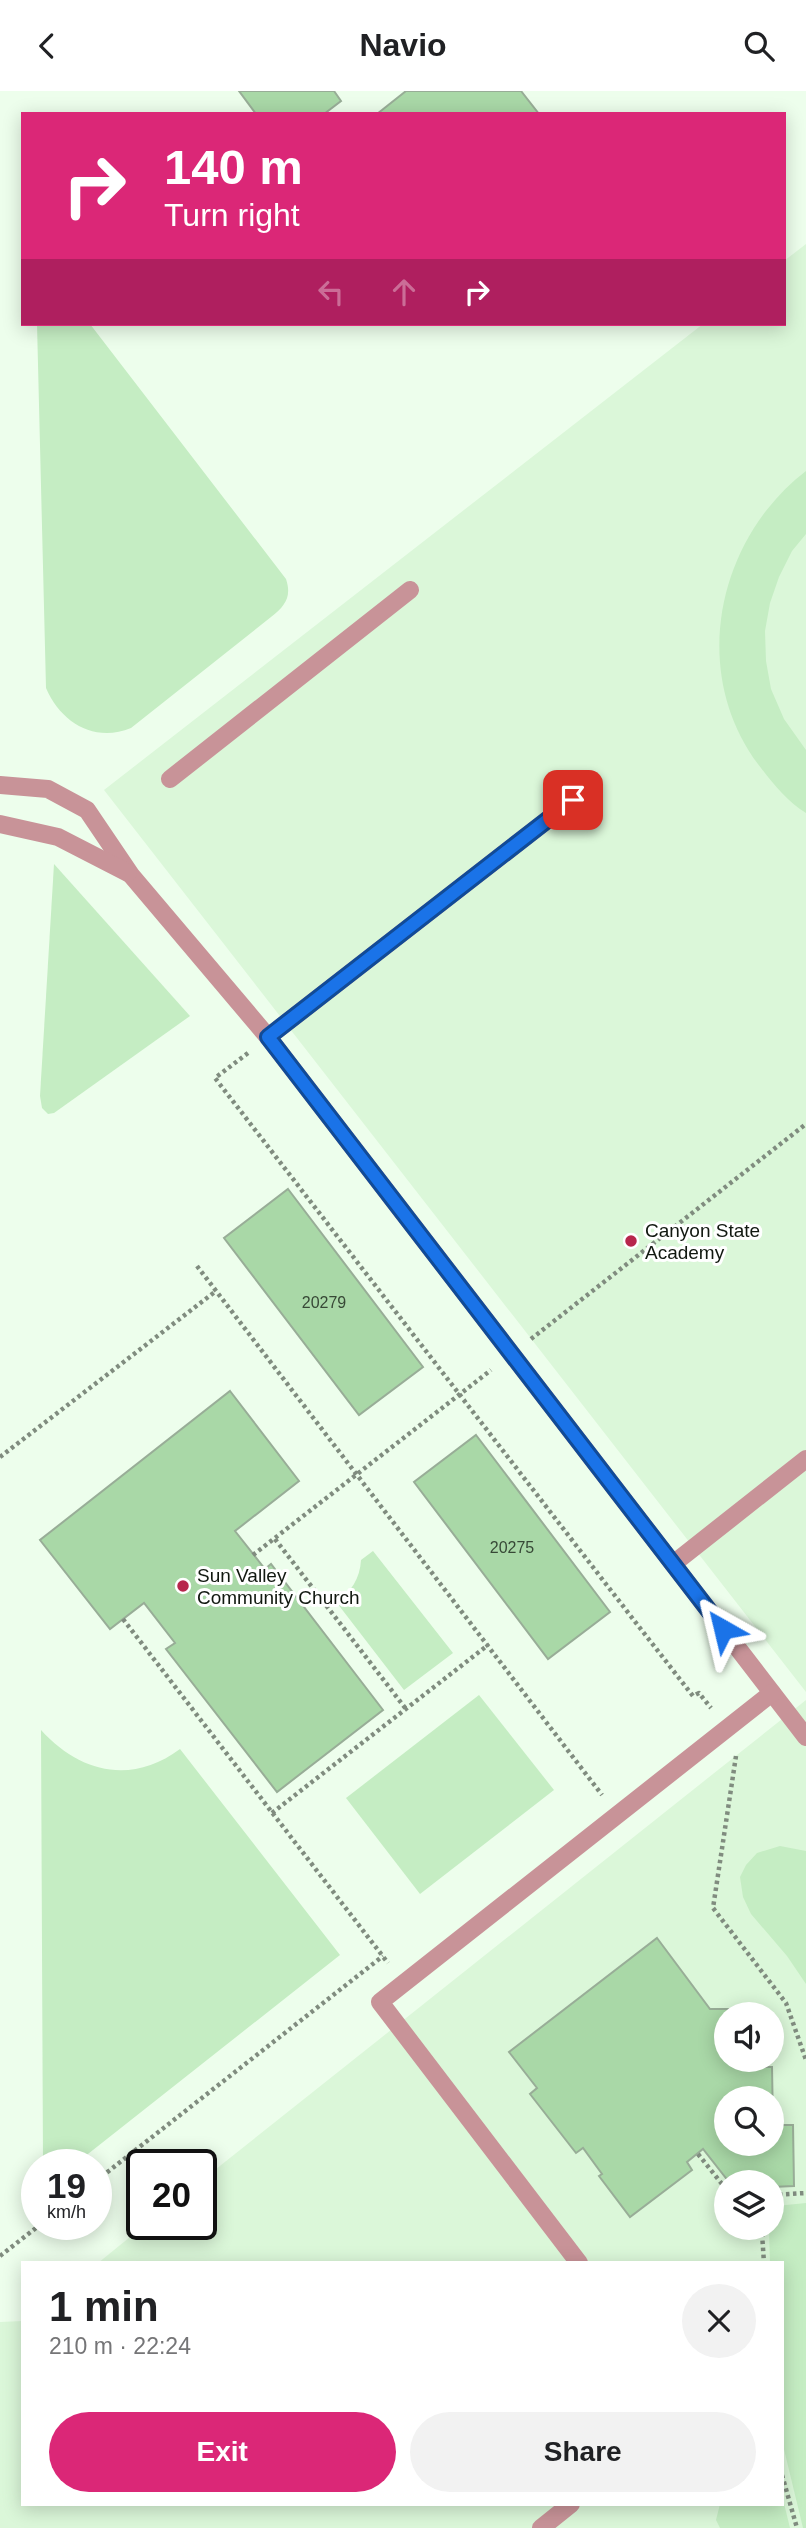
<!DOCTYPE html>
<html lang="en">
<head>
<meta charset="utf-8">
<style>
  :root { --surface:#fff; --page:#f2f2f2; --text:#202124; --muted:#757577; --accent:#db2777 }
  body { margin:0; font-family:Arial,sans-serif; background:var(--page); color:var(--text); height:100vh; display:flex; flex-direction:column; font-size:26px; white-space:nowrap }
  * { box-sizing:border-box; margin:0 }
  p { font-size:23px; color:var(--muted) }
  .icon { flex:none; width:38px; height:38px; fill:none; stroke:currentColor; stroke-width:2; stroke-linecap:round; stroke-linejoin:round }
  .map { position:relative; flex:1; overflow:hidden }
  .sheet { position:absolute; left:21px; top:2170px; width:763px; height:245px; display:flex; flex-direction:column; background:var(--surface); border-radius:0px; box-shadow:0 4px 18px #0003 }
  .sheet>* { flex:none }
  .hud { position:absolute; left:21px; top:21px; width:765px; height:214px; border-radius:0px; box-shadow:0 4px 18px #0003; background:#db2777; color:#fff; overflow:hidden }
  .buttons { position:absolute; left:714px; top:1911px; display:grid; gap:14px }
  .buttons a { display:grid; place-items:center; width:70px; height:70px; border-radius:50%; background:var(--surface); box-shadow:0 4px 18px #0003; font-size:35px }
  .speed { position:absolute; left:21px; top:2058px; display:flex; gap:14px; font-size:35px; font-weight:700; text-align:center }
  .speed>* { display:grid; place-content:center; width:91px; height:91px; border-radius:50%; background:var(--surface); box-shadow:0 4px 18px #0003; line-height:1 }
  .speed small { font-size:18px; font-weight:400 }
  .speed .limit { border:4px solid #111; border-radius:10px; background:#fff; color:#111 }
  .pin { position:absolute; display:grid; place-items:center; width:60px; height:60px; color:#fff; margin:-30px; border-radius:14px; box-shadow:0 4px 10px #0006 }
  .me { position:absolute; width:77px; margin:-38px; rotate:323deg; stroke-linejoin:round; filter:drop-shadow(0 0 5px #0008) }
  .turn { display:flex; align-items:center; gap:24px; height:147px; padding:0 28px; font-size:32px }
  .turn .icon { width:91px; height:91px; stroke-width:2.5 }
  .turn b { display:block; font-size:49px; line-height:60px }
  .lanes { display:flex; align-items:center; height:66px; padding:0 28px; background:#0003; justify-content:center; gap:35px; direction:ltr }
  .lanes .off { opacity:.35 }
  .round { display:grid; place-items:center; flex:none; width:74px; height:74px; border-radius:37px; background:var(--page) }
  .summary { display:flex; align-items:center; justify-content:space-between; height:119px; padding:0 28px }
  h1 { font-size:42px; font-weight:800; line-height:52px }
  .action { display:flex; gap:14px; margin-top:auto; padding:14px 28px }
  .action a { flex:1; height:80px; border-radius:42px; background:var(--accent); color:#fff; font-size:28px; font-weight:800; line-height:80px; text-align:center }
  .action a+a { background:var(--page); color:var(--text) }
  header { display:flex; justify-content:space-between; align-items:center; height:91px; padding:0 28px; background:var(--surface); font-size:32px; font-weight:800 }
  .map>svg:first-child { display:block }
  .built { fill:#dbf7d9; fill-rule:evenodd }
  .green { fill:#c5edc3 }
  .building { fill:#a9d8a7; stroke:#98ad97; stroke-width:2; fill-rule:evenodd }
  .lines { fill:none; stroke-linecap:round; stroke-linejoin:round }
  .path { stroke:#808c7f; stroke-width:4.5; stroke-dasharray:3.5 3.5; stroke-linecap:butt }
  .service { stroke:#c89398; stroke-width:18 }
  .route-casing { stroke:#114b97; stroke-width:18 }
  .route { stroke:#1a73e8; stroke-width:12 }
  .poi-dot { fill:#b7264c; stroke:#fff; stroke-width:2.5 }
  .labels { text-anchor:middle; stroke-width:6; stroke-linejoin:round; paint-order:stroke }
  .number-label { font-size:16px; fill:#374836 }
  .poi-label { font-size:19px; fill:#111810; stroke:#fff; text-anchor:start }
</style>
</head>
<body>
<header><svg class="icon" aria-label="back" viewBox="0 0 24 24"><path d="M15 5l-7 7 7 7"/></svg>Navio<svg class="icon" aria-label="search" viewBox="0 0 24 24"><circle cx="10" cy="10" r="6"/><path d="M15 15l6 6"/></svg></header>
<div class="map">
<svg width="806" height="2437" viewBox="0 0 806 2437">
  <rect width="100%" height="100%" fill="#edfeec"/>
  <g class="built">
    <polygon points="806,153 806,1601 104,699 703,233 784,233 784,170"/>
    <path d="M806,1609V2437H0V2231L23,2230V2413H782V2172H98L146,2133H201V2090ZM726,1923H772V1969H726ZM726,2007H772V2053H726ZM726,2091H772V2137H726Z"/>
  </g>
  <g class="green">
    <path d="M37,233H90L286,488C292,506 285,515 271,526L131,637C95,652 61,632 46,597Z"/>
    <path d="M806,380V443L792,460L779,486L770,512L765,540L766,570L771,598L784,628L806,659V722C788,711 774,694 761,677C688,584 716,449 806,380Z"/>
    <polygon points="54,773 190,925 54,1022 48,1023 42,1017 40,1005"/>
    <path d="M373,1460L453,1562L404,1599L337,1512C351,1500 360,1488 361,1469Z"/>
    <polygon points="479,1604 554,1699 420,1803 346,1707"/>
    <path d="M41,1639C80,1682 132,1694 180,1658L340,1864L74,2074H43Z"/>
    <polygon points="780,1755 806,1760 806,1893 787,1865 751,1823 743,1806 740,1786 746,1774 757,1762"/>
    <path d="M806,2112V2437H803L782,2350V2172H770L769,2140C771,2133 771,2123 776,2115Z"/>
    <polygon points="782,2404 790,2437 720,2437 716,2429 720,2413 782,2413"/>
  </g>
  <g class="building">
    <polygon points="239,0 334,0 341,10 324,23 256,23"/>
    <polygon points="406,0 521,0 539,23 377,23"/>
    <polygon points="288,1098 423,1276 359,1324 224,1147"/>
    <polygon points="230,1300 299,1390 235,1440 265,1478 271,1473 383,1619 277,1701 166,1558 175,1552 144,1512 110,1538 40,1449"/>
    <polygon points="476,1344 610,1521 548,1568 414,1391"/>
    <path d="M657,1847L710,1918H752V1923H726V1969H753V1976H772L773,2034H793L794,2095L772,2096V2091H729L703,2058L687,2071L692,2079L630,2126L599,2085L602,2083L583,2057L576,2062L530,2003L537,1997L509,1961ZM726,2007H772V2053H726Z"/>
  </g>
  <g class="lines">
    <g class="path">
      <polyline points="248,962 215,987 633,1528 693,1605 699,1602 711,1617"/>
      <polyline points="197,1175 602,1704"/>
      <polyline points="531,1248 806,1033"/>
      <polyline points="0,1366 216,1200"/>
      <polyline points="275,1448 406,1618"/>
      <polyline points="253,1464 491,1279"/>
      <polyline points="123,1528 388,1872"/>
      <polyline points="736,1665 713,1817 786,1912 806,1969"/>
      <polyline points="272,1722 488,1554"/>
      <polyline points="698,2063 726,2098"/>
      <polyline points="96,2090 383,1865"/>
      <polyline points="772,2104 806,2102"/>
      <polyline points="758,2137 762,2142 764,2172"/>
      <polyline points="0,2165 41,2133"/>
      <polyline points="782,2384 797,2437"/>
    </g>
    <g class="service">
      <polyline points="170,688 410,499"/>
      <polyline points="0,694 48,698 87,719 131,784 268,946 806,1646"/>
      <polyline points="0,733 58,746 128,782"/>
      <polyline points="268,946 573,709"/>
      <polyline points="673,1473 806,1368"/>
      <polyline points="579,2172 380,1911 772,1602"/>
      <polyline points="541,2437 571,2413"/>
    </g>
  </g>
  <g class="lines">
    <g class="route-casing">
      <polyline id="route" points="573,709 268,946 723,1538"/>
    </g>
    <use href="#route" class="route"/>
  </g>
  <g class="poi-dot">
    <circle cx="631" cy="1150" r="7"/>
    <circle cx="183" cy="1495" r="7"/>
  </g>
  <g class="labels">
    <g class="number-label">
      <text x="324" y="1217">20279</text>
      <text x="512" y="1462">20275</text>
    </g>
    <g class="poi-label">
      <text x="645" y="1146">Canyon State<tspan x="645" dy="22">Academy</tspan></text>
      <text x="197" y="1491">Sun Valley<tspan x="197" dy="22">Community Church</tspan></text>
    </g>
  </g>
</svg>
<div class="buttons">
<a><svg class="icon" aria-label="sound" viewBox="0 0 24 24"><path d="M4 9h4l5-4v14l-5-4H4zM17 9q2 3 0 6"/></svg></a>
<a><svg class="icon" aria-label="search" viewBox="0 0 24 24"><circle cx="10" cy="10" r="6"/><path d="M15 15l6 6"/></svg></a>
<a><svg class="icon" aria-label="layers" viewBox="0 0 24 24"><path d="M12 4l9 5-9 5-9-5zM3 14l9 5 9-5"/></svg></a>
</div>
<div class="speed"><div>19<small>km/h</small></div><div class="limit">20</div></div>
<div class="pin" style="left:573px;top:709px;background:#d93025"><svg class="icon" aria-label="arrive" viewBox="0 0 24 24"><path d="M6 21V4h12l-3 4 3 4H6"/></svg></div>
<svg class="me" style="left:723px;top:1538px" viewBox="-20 -20 40 40"><path d="M0-17L14 15 0 8-14 15z" fill="#1a73e8" stroke="#fff" stroke-width="4"/></svg>
<div class="hud">
<div class="turn"><svg class="icon" aria-label="right" viewBox="0 0 24 24"><path d="M7 20v-9h11M14 6l5 5-5 5"/></svg><div><b>140 m</b>Turn right</div></div>
<div class="lanes"><svg class="icon off" aria-label="left" viewBox="0 0 24 24"><path d="M17 20v-9H6M10 6l-5 5 5 5"/></svg><svg class="icon off" aria-label="ahead" viewBox="0 0 24 24"><path d="M12 20V5M6 11l6-6 6 6"/></svg><svg class="icon" aria-label="right" viewBox="0 0 24 24"><path d="M7 20v-9h11M14 6l5 5-5 5"/></svg></div>
</div>
<section class="sheet">
<div class="summary"><div><h1>1 min</h1><p>210 m · 22:24</p></div><a class="round"><svg class="icon" aria-label="close" viewBox="0 0 24 24"><path d="M6 6l12 12M18 6L6 18"/></svg></a></div>
<div class="action"><a>Exit</a><a>Share</a></div>
</section>
</div>
</body>
</html>
